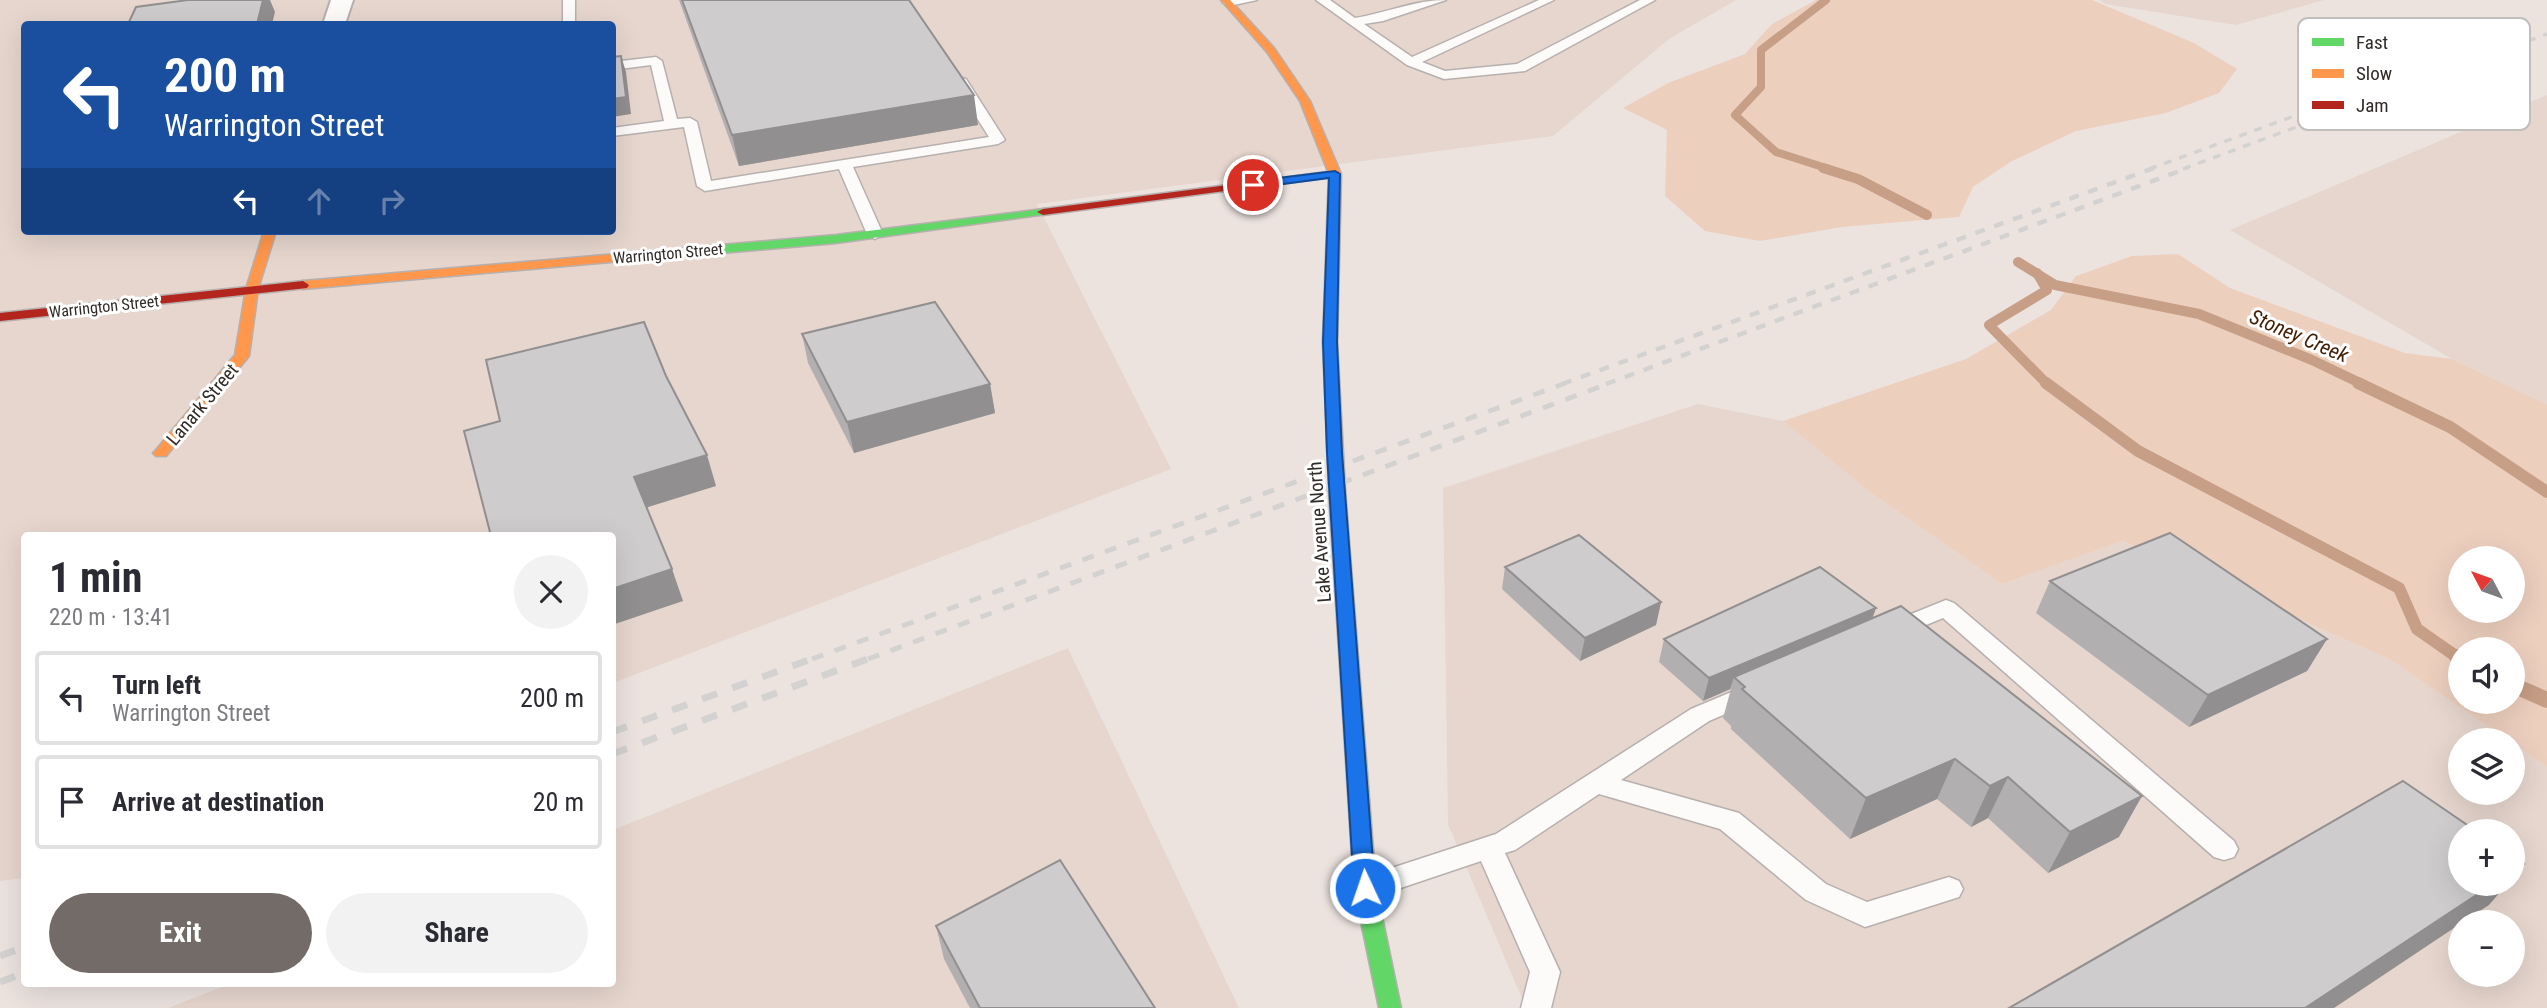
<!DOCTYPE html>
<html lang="en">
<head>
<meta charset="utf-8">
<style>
  :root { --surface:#fff; --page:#f2f2f3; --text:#2b2b33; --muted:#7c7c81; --line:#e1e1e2; --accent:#726b68 }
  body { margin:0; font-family:"Roboto Condensed",sans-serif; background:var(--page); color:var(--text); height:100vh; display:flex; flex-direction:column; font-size:26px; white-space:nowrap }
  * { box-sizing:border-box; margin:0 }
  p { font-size:23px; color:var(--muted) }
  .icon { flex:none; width:38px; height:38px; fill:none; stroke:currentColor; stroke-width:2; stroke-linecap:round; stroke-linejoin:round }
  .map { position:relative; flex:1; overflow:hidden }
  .drawer { position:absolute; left:21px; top:532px; width:595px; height:455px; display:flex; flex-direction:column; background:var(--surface); border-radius:7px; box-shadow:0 7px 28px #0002 }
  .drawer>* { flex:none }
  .hud { position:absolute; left:21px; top:21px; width:595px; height:214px; border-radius:7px; box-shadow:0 7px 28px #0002; background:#1a4fa0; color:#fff; overflow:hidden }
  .needle { width:46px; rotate:311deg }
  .controls { position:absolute; left:2448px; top:546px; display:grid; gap:14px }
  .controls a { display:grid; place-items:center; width:77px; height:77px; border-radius:50%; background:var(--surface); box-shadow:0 7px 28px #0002; font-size:35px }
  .pin { position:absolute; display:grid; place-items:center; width:60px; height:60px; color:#fff; margin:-30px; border:4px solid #fff; border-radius:50%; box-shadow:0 2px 7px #0007 }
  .me { position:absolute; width:77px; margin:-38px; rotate:357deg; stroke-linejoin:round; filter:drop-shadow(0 0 5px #0008) }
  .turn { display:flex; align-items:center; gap:24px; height:147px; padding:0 28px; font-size:32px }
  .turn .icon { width:91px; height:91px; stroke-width:2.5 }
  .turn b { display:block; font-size:49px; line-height:60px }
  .lanes { display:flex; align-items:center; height:66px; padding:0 28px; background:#0003; justify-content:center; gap:35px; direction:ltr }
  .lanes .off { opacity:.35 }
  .round { display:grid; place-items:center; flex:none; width:74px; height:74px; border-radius:37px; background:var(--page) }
  .head { display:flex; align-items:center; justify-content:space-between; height:119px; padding:0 28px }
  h1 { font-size:42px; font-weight:700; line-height:52px }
  .cta { display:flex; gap:14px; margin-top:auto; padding:14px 28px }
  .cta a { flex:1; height:80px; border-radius:42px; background:var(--accent); color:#fff; font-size:28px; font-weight:700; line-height:80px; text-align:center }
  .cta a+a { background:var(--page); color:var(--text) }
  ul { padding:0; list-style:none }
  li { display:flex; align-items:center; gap:21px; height:94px; margin:0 14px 10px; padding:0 14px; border:4px solid var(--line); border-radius:7px }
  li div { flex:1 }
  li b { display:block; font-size:26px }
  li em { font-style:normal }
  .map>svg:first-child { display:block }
  .built { fill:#e6d6ce; fill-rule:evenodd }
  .green { fill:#edcfbe; fill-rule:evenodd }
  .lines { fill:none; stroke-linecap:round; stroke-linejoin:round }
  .stream-far3 { stroke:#c79e86; stroke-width:8 }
  .stream-far2 { stroke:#c79e86; stroke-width:10 }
  .stream-far1 { stroke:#c79e86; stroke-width:12 }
  .stream { stroke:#c79e86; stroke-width:16 }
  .lane-casing { stroke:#b7b0ae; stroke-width:3 }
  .street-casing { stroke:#b7b0ae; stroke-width:4 }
  .fast-casing { stroke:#b7b0ae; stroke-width:3 }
  .slow-casing { stroke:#b7b0ae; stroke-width:3 }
  .jam-casing { stroke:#b7b0ae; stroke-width:3 }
  .lane { fill:#fcfbfa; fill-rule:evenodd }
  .street { fill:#fcfbfa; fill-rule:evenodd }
  .fast { fill:#63d668; fill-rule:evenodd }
  .slow { fill:#ff974d; fill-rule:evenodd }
  .jam { fill:#b3261e; fill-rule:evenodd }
  .rail-far3 { stroke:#d4d2d1; stroke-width:3.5; stroke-dasharray:8 8; stroke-linecap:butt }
  .rail-far2 { stroke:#d4d2d1; stroke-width:4.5; stroke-dasharray:10 10; stroke-linecap:butt }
  .rail-far1 { stroke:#d4d2d1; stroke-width:5; stroke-dasharray:12 12; stroke-linecap:butt }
  .rail { stroke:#d4d2d1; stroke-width:7; stroke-dasharray:16 16; stroke-linecap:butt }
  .wall { fill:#b2afb0 }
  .shaded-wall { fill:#918f90 }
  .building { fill:#cfcccd; stroke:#918f90; stroke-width:2 }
  .route { fill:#1a73e8; stroke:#114b97; stroke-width:2 }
  .labels { text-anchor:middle; stroke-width:6; stroke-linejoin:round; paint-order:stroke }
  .far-street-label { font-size:16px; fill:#312b28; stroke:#fff }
  .street-label { font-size:19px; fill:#312b28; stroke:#fff }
  .water-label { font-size:21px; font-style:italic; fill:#421d04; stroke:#fff }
  .key { fill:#fff; stroke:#c1bfbe; stroke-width:2 }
  .key-label { font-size:19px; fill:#312b28 }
</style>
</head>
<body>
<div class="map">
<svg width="2547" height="1008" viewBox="0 0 2547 1008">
  <rect width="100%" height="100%" fill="#ece3df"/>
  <g class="built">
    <path d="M0,0H1736L1669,39L1553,136L1037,204L1171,469L613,683L612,536H24V878L0,881ZM24,24H612V231H24Z"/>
    <polygon points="2100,0 2324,0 2236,25 2105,4"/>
    <polygon points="2547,95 2547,404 2452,359 2230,230"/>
    <path d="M1698,404L1783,421L1867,490L2002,584L2121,541L2389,659L2508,740H2460V793H2513V743L2547,767V1008H1526L1448,824L1443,488ZM2460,831H2513V884H2460ZM2460,922H2513V975H2460Z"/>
    <polygon points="1068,648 1239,1008 168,1008 229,984 612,984 613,830"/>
  </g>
  <g class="green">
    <polygon points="1816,0 2092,0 2194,43 2237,69 2219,93 2166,113 2076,131 2012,161 1973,187 1959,217 1842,227 1760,241 1705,231 1665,196 1667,130 1623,108 1668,83 1745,54 1772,24"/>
    <path d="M2178,254L2230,288L2405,353L2452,359L2547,404V767L2513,743V740H2508L2389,659L2122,541L2002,584L1867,490L1783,421L1966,359L2051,310L2076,276L2132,256ZM2460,558H2513V611H2460ZM2460,649H2513V702H2460Z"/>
  </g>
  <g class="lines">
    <polyline class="stream-far3" points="1826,0 1761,50 1761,87 1735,115 1776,152 1829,169"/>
    <g class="stream-far2">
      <polyline points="1823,168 1858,179 1927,215"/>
      <polyline points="2018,262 2055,285 2199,314 2312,360 2362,384"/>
      <polyline points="2037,273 2047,290 1989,325 2047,384"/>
    </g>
    <g class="stream-far1">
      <polyline points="2046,383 2138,451 2399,588 2417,629 2460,659"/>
      <polyline points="2358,383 2450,427 2547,492"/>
    </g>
    <g class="stream">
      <polyline points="2457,657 2460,659"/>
      <polyline points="2513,685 2547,700"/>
    </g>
    <g class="lane-casing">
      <g id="lane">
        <rect x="563" y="0" width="12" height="24"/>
        <polygon points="1227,0 1257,0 1229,6 1223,3"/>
        <path d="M1316,0H1330L1355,18C1386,13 1415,0 1446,0L1383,21L1364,24L1412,57L1539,0H1554L1422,62L1445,71L1517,64L1640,0H1655L1525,71L1444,79L1407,65Z"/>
        <polygon points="656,57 662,61 677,119 690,118 697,122 711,181 989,137 954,82 961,78 966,79 1005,140 998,144 853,167 883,234 875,239 867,234 839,169 705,191 697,186 684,127 612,136 612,128 664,121 651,65 612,70 612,62"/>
        <polygon points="1946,600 1954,603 2234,841 2238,849 2234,857 2224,860 2214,857 1943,618 1892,639 1884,637 1880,631 1884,625"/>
        <polygon points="1753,683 1762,686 1765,692 1762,698 1709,721 1621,780 1739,813 1826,884 1867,902 1949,877 1959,881 1963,889 1959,897 1865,927 1806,900 1720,829 1599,794 1515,850 1505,853 1560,972 1551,1008 1521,1008 1530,972 1481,861 1365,900 1355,896 1351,888 1355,880 1496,834 1691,709"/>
      </g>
    </g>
    <g class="street-casing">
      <polygon id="street" points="331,0 353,0 345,24 323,24"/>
    </g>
    <g class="fast-casing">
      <g id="fast">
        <polygon points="1043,209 1047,210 1047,214 836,243 629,261 623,257 629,253 836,235"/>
        <polygon points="1337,486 1345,491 1376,888 1401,1008 1379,1008 1354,888 1329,491"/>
      </g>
    </g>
    <g class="slow-casing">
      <g id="slow">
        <polygon points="1221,0 1230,0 1274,48 1310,101 1341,174 1337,342 1345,491 1337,496 1329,491 1323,342 1329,174 1300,101 1267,52"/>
        <polygon points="264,231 276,231 258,289 249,356 166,456 156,456 153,453 156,450 235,355 246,289"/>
        <polygon points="629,253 635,257 633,260 303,289 297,285 303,281"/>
      </g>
    </g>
    <g class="jam-casing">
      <g id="jam">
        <polygon points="1335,171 1339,172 1339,176 1043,215 1037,212 1043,209"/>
        <polygon points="303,281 309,285 307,288 0,321 0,313"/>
      </g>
    </g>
    <use href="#lane" class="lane"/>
    <use href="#street" class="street"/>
    <use href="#fast" class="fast"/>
    <use href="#slow" class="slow"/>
    <use href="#jam" class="jam"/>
    <g class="rail-far3">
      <polyline points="2149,169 2412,73"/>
      <polyline points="2183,169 2547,34"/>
    </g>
    <g class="rail-far2">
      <polyline points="1562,384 2154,168"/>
      <polyline points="1606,384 2188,168"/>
    </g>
    <g class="rail-far1">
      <polyline points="812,659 1566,383"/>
      <polyline points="868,659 1610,383"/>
    </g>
    <g class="rail">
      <polyline points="612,732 817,657"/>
      <polyline points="612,754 873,657"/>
      <polyline points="0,956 24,947"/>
      <polyline points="0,982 24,973"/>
    </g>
  </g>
  <g class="wall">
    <polygon points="679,0 909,0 978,125 739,166"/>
    <polygon points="802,334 990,384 995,413 854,453 808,363"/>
    <polygon points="1505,567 1661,602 1656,625 1580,661 1502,589"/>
    <polygon points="2050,581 2327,639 2307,671 2189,727 2036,613"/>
    <polygon points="1876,608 1872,618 2119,837 2048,873 1988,818 1971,827 1937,799 1850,839 1731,729 1731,726 1723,718 1731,689 1703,701 1659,662 1664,639"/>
    <polygon points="936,926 1155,1008 970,1008 944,959"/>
  </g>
  <g class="shaded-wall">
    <polygon points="263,0 270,0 275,12 272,24 257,24"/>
    <polygon points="621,56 626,72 631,114 612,117 612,99"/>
    <polygon points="974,95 978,125 739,166 732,135"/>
    <polygon points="990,384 995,413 854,453 847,422"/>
    <polygon points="707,455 716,486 645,508 634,477"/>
    <polygon points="672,569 683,601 612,625 612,589"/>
    <polygon points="1661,602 1656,625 1580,661 1585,638"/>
    <polygon points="1876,608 1868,631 1734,677 1730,689 1703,701 1709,678"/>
    <polygon points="2327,639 2307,671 2189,727 2208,695"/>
    <polygon points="1955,759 1937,799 1850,839 1866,798"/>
    <polygon points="2008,777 1988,818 1971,827 1990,786"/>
    <polygon points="2142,796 2119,837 2048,873 2070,832"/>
    <polygon points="2524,864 2513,877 2513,871"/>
    <polygon points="2493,884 2507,884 2489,905 2463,922 2460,922 2460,924 2334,1008 2305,1008"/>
  </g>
  <g class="building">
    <polygon points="188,0 263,0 257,24 128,24 136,7"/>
    <polygon points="682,0 909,0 974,95 732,135"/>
    <polygon points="621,56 626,97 612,99 612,57"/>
    <polygon points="935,302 990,384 847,422 802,334"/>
    <polygon points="644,322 666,376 707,455 634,477 672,569 612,589 612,536 491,536 464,431 500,421 486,360"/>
    <polygon points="2170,533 2327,639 2208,695 2050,581"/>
    <polygon points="1579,535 1661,602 1585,638 1505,567"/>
    <polygon points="1820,567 1876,608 1709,678 1664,639"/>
    <polygon points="1901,606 2142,796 2070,832 2008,777 1990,786 1955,759 1866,798 1742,689 1745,687 1734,677"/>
    <polygon points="2403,781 2476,831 2460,831 2460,884 2493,884 2305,1008 2009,1008"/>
    <polygon points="2513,856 2524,864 2513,871"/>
    <polygon points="1060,860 1155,1008 980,1008 936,926"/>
  </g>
  <polygon class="route" points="1335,171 1340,174 1337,342 1342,453 1375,888 1372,895 1365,897 1357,895 1354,888 1327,453 1323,342 1329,178 1253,188 1248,185 1253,181"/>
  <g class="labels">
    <g class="far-street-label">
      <text transform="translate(668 253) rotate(-5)" y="6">Warrington Street</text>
      <text transform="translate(104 306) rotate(-6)" y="6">Warrington Street</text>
    </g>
    <g class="street-label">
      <text transform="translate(202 404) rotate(-50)" y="7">Lanark Street</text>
      <text transform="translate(1319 532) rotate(-94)" y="7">Lake Avenue North</text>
    </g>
    <g class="water-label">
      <text transform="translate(2299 336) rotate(23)" y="7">Stoney Creek</text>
    </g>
  </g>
  <rect x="2298" y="18" width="232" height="112" rx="10" class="key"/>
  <rect x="2312" y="38" width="32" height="8" fill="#63d668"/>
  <rect x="2312" y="69" width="32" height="9" fill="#ff974d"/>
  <rect x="2312" y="101" width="32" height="8" fill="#b3261e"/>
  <g class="key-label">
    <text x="2356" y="49">Fast</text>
    <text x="2356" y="80">Slow</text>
    <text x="2356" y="112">Jam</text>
  </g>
</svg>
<div class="controls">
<a><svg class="needle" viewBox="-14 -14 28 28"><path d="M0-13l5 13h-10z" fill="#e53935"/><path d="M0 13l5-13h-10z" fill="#7c7c81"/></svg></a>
<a><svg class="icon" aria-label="sound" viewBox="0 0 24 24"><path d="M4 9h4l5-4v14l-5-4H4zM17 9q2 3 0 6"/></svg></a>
<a><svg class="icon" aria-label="layers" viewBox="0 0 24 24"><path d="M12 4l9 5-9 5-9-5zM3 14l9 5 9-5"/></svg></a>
<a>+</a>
<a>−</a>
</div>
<div class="pin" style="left:1253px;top:185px;background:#d93025"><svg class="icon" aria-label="arrive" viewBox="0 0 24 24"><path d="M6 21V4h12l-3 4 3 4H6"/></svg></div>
<svg class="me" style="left:1365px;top:888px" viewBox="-20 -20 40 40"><circle r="17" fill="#1a73e8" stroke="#fff" stroke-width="3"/><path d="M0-11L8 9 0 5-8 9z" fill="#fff"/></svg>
<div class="hud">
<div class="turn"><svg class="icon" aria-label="left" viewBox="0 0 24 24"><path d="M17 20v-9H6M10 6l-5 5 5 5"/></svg><div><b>200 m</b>Warrington Street</div></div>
<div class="lanes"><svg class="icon" aria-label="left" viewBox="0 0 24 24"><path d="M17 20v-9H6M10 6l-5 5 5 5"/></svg><svg class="icon off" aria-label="ahead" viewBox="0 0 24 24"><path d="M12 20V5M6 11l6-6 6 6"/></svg><svg class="icon off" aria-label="right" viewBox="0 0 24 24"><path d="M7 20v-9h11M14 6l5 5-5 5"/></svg></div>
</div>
<section class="drawer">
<div class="head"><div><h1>1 min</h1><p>220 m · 13:41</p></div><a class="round"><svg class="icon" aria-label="close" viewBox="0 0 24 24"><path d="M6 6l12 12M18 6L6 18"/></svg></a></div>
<ul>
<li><svg class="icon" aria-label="left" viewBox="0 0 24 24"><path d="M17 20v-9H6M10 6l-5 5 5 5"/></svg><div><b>Turn left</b><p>Warrington Street</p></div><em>200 m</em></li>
<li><svg class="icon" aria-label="arrive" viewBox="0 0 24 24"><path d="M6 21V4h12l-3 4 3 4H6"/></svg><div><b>Arrive at destination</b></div><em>20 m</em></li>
</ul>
<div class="cta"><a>Exit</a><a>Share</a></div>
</section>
</div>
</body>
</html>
